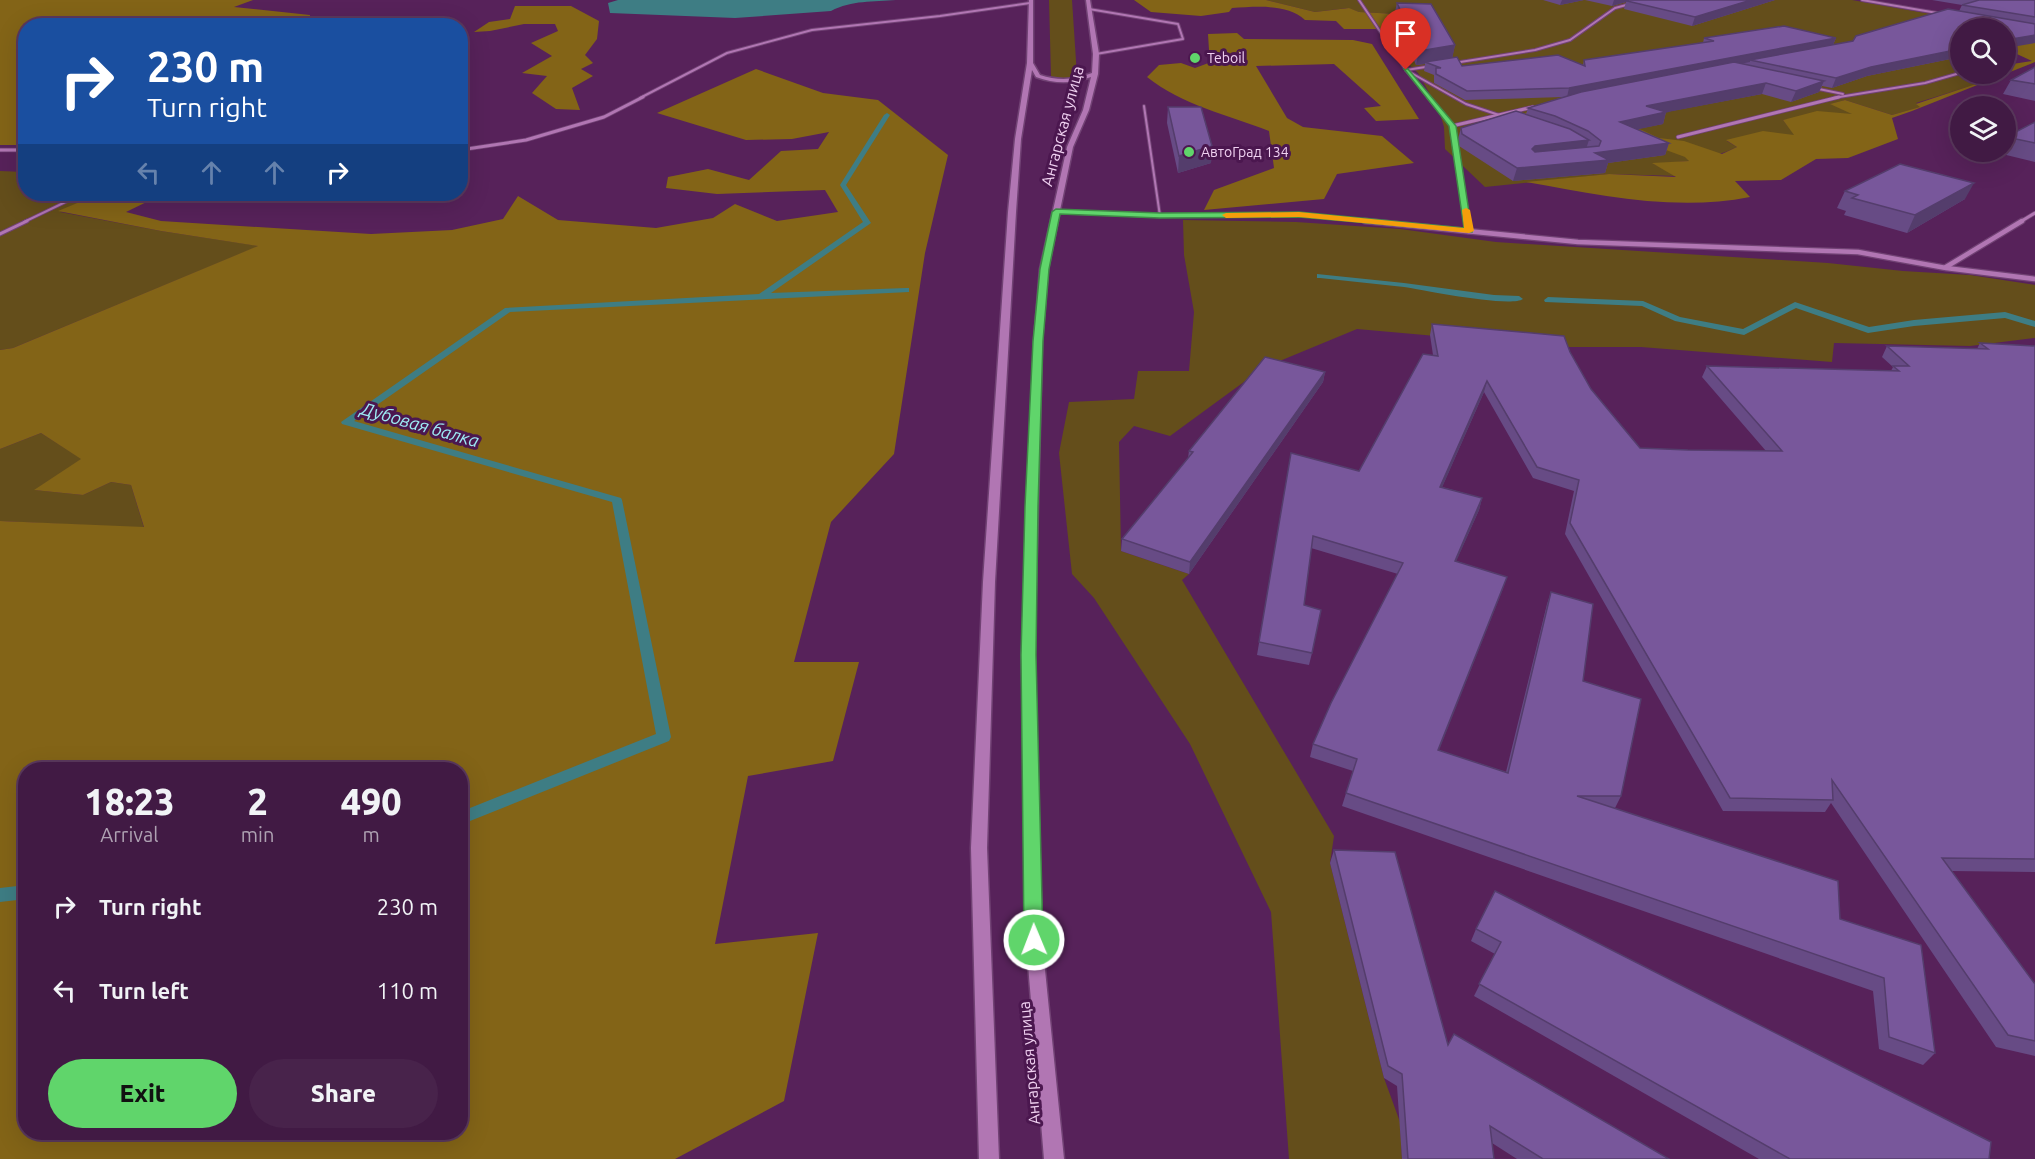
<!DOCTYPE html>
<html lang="en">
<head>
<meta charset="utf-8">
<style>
  :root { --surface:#411a44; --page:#48234b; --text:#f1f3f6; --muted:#aea1b2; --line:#5a385d; --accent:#60d56b }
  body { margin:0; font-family:Ubuntu,sans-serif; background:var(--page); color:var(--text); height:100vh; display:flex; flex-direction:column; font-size:22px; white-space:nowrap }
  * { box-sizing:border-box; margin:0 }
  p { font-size:20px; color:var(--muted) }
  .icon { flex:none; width:33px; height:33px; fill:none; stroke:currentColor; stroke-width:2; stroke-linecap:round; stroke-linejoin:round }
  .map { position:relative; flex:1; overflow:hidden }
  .details { position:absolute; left:18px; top:762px; width:450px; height:378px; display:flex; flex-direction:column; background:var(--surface); border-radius:24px; box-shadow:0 6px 24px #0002,0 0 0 2px var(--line) }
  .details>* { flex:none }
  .hud { position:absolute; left:18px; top:18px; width:450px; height:183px; border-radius:24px; box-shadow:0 6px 24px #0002,0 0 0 2px var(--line); background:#1a4fa0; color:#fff; overflow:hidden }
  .fabs { position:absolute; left:1950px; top:18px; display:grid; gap:12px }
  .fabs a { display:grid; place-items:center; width:66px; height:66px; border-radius:50%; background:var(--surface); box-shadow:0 6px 24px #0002,0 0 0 2px var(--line); font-size:30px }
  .pin { position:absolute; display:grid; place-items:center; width:51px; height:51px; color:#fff; margin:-62px -26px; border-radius:50% 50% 50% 0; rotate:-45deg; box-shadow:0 0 6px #0007 }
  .pin .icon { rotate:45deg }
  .me { position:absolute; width:66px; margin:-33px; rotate:359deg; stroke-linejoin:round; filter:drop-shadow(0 0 4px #0008) }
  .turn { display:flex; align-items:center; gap:21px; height:126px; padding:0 30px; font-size:27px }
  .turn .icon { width:78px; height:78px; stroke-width:2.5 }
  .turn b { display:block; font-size:42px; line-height:51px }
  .lanes { display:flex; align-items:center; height:57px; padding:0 30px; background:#0003; justify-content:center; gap:30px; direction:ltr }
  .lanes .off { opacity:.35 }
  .eta { display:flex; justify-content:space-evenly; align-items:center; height:102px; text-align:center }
  .eta b { font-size:36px; font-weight:800; line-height:42px }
  .cta { display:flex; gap:12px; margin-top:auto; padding:12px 30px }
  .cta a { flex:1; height:69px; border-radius:36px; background:var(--accent); color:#111; font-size:24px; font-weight:800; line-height:69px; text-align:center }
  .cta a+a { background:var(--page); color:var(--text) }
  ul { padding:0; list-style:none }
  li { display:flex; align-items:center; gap:18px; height:84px; padding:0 30px }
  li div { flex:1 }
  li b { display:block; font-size:22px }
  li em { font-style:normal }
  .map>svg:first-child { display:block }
  .green { fill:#644e1b }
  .forest { fill:#836417; fill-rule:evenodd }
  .water { fill:#3e7d84 }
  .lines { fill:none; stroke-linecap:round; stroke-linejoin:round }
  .stream { fill:#3e7d84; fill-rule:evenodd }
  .service-far1-casing { stroke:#714274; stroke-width:4 }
  .service-casing { stroke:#714274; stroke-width:5 }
  .minor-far2-casing { stroke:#714274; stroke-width:4 }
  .minor-far1-casing { stroke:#714274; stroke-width:4.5 }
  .minor-casing { stroke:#714274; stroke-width:7 }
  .secondary-casing { stroke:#714274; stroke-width:3 }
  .service-far1 { stroke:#b176b3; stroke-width:2 }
  .service { stroke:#b176b3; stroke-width:3 }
  .minor-far2 { stroke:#b176b3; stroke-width:2 }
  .minor-far1 { stroke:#b176b3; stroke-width:3 }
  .minor { stroke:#b176b3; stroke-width:4.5 }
  .secondary { fill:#b176b3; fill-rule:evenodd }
  .wall { fill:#674b85 }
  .shaded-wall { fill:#543d6c }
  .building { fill:#78579b; stroke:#543d6c; stroke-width:1.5 }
  .route { fill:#60d56b; stroke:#3e8a46; stroke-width:1.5 }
  .slow { fill:#f59e0b }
  .poi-dot { fill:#60d56b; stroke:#4b174f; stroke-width:2 }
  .labels { text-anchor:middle; stroke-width:6; stroke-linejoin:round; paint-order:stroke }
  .far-poi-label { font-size:14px; fill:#f0d1f1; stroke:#4b174f; text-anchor:start }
  .street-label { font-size:16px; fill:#f0d1f1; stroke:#4b174f }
  .water-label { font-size:18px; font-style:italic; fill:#9debf4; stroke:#4b174f }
</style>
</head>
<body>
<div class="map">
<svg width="2035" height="1159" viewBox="0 0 2035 1159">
  <rect width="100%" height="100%" fill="#57225a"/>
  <g class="green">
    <path d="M1049,0H1072L1077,76C1069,81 1058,80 1051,76Z"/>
    <path d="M1266,0H1852L1976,22L1960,28V74H1985L1980,83L1916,103L1921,107L1892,115L1845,100L1831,104L1855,114L1783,120L1795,135L1727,141L1737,147C1710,160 1683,162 1654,164L1678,176L1609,174L1485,187L1445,149L1444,127L1439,110L1418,73L1406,62L1388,29H1400L1397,14L1359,12L1348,8L1315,12Z"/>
    <polygon points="0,171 25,172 26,194 99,194 60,212 161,231 259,246 13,348 0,350"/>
    <polygon points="1183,220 1296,222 1400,229 1496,242 1828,263 1903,271 1970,275 2035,285 2035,338 1970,346 1834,343 1832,362 1641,347 1561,347 1357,329 1263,368 1170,436 1134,426 1119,442 1121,551 1189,574 1182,580 1334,836 1330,863 1384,1078 1400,1122 1402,1159 1289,1159 1271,912 1190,744 1094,598 1072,574 1059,453 1069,402 1134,399 1138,371 1189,371 1194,312 1184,255"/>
    <polygon points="41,433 82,459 35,490 83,495 111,482 131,485 144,528 0,521 0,449"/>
  </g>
  <g class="forest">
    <polygon points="0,0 253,0 234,7 310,15 309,26 26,26 25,145 0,145"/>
    <path d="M1134,0H1266L1315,12L1349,8L1359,12L1397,14L1410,25L1400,29H1344L1336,21L1305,20C1287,3 1255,7 1232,8L1229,12L1201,16L1151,12Z"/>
    <polygon points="515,6 571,6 599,21 597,39 585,55 593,63 581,69 593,76 572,88 580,110 556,109 532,93 547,76 522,73 552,56 531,43 558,31 555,24 524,24 490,31 474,32 489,22 510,19"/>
    <path d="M1237,33L1244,39L1353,40L1372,44L1419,119L1376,121L1364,108L1381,106L1334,64L1256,66L1287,118L1303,127L1382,136L1414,163L1337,174L1324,199L1204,210L1214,190L1274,168L1269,131C1228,115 1182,105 1147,77L1159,65L1181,63L1195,68L1222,58L1209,50L1208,34Z"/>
    <path d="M2024,41L2035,43V62L1912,111L1892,118L1898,139L1848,158L1816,159L1781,180L1735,181L1750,197C1675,212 1600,195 1526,182L1609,174L1676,177L1652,163L1689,161L1685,157L1639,140L1512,115L1561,107L1642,130L1659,138L1684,141L1722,154L1737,147L1726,140L1763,131L1794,135L1783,120L1817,111L1852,114L1830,104L1845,100L1892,115L1920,107L1916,104L1979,83L1985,74H2006V65L2032,61L2006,49V42Z"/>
    <path d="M756,69L823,93L878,100L948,155L925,253L894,454L831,522L794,662H859L833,761L748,776L715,944L818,933L784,1101L675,1159H0V521L144,527L131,485L111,482L83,495L34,490L81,459L41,433L0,449V350L13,348L258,246L161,231L58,211L99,194H163L126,212L161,221L371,234L452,230L503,219L518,196L558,220L656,228L713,218L735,204L777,221L838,212L825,190L717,194L666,188L668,177L708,169L749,180L781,151L818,149L829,132L792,139L746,140L657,113ZM26,770H460V1132H26Z"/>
  </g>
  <path class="water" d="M618,0H896C873,2 852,0 831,11L735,18L610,13L608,3Z"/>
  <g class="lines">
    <g class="stream">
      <polygon points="887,113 890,115 846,185 871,223 771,293 906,288 909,288 909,292 510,312 354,421 621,498 622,500 671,737 669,741 460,825 460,812 656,734 612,502 342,424 341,422 505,308 759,294 863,222 840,185 884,115"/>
      <path d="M1317,274L1404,283L1494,295L1519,296L1523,299C1510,308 1424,290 1404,287C1376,284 1348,281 1320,278H1317Z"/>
      <polygon points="1548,297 1643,301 1680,317 1743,329 1795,302 1869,327 1914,320 2005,312 2035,321 2035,327 2005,318 1914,326 1868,333 1796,308 1744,335 1675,321 1642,306 1545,302 1544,300"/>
      <polygon points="26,885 26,899 0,902 0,888"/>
    </g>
    <g class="service-far1-casing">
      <g id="service-far1">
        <polyline points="1089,9 1178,24 1183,39 1096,54"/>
        <polyline points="1406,70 1466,104 1499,115"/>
        <polyline points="1144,106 1160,216"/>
        <polyline points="24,222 82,194"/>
      </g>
    </g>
    <g class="service-casing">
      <polyline id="service" points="0,234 27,221"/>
    </g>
    <g class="minor-far2-casing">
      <g id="minor-far2">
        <polyline points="1359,0 1406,70 1429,98"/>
        <polyline points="1862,0 1943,14"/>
        <polyline points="1454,63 1535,50 1570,40 1615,8 1645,0"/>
        <polyline points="1406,70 1432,66"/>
        <polyline points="1814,88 1843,94"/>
        <polyline points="640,98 727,53 812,30 940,16 1030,3"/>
        <polyline points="1833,98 1925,83 1960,73"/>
      </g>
    </g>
    <g class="minor-far1-casing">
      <g id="minor-far1">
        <polyline points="1428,97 1452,126 1468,222"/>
        <polyline points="1452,126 1533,107"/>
        <polyline points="1678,137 1839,97"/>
        <polyline points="0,150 26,150"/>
        <polyline points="460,150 526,140 604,117 643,97"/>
        <polyline points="1056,212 1160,216 1299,214 1380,222"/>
        <polyline points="2020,222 2035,213"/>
      </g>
    </g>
    <g class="minor-casing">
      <g id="minor">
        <polyline points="1365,221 1578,242 1858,252 1946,268 2035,279"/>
        <polyline points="1467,221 1469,231"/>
        <polyline points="1946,267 2022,221"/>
      </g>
    </g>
    <g class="secondary-casing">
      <path id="secondary" d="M1029,0H1033V63L1040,75C1058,81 1075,80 1092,73L1093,54L1086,0H1090L1099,54L1098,74L1089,110L1073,147L1048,269L1042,341L1038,506L1034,655L1042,940L1064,1159H1044L1026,940L1022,655L1034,341L1040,269L1067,147L1083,110L1091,77C1072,84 1055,84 1036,77L1032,70L1021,139L1016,212L995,582L987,848L999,1159H979L971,848L983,582L1008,212L1015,139L1027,63Z"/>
    </g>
    <use href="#service-far1" class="service-far1"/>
    <use href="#service" class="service"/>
    <use href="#minor-far2" class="minor-far2"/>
    <use href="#minor-far1" class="minor-far1"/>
    <use href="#minor" class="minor"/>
    <use href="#secondary" class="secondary"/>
  </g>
  <g class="wall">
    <polygon points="1543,0 1584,0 1560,5"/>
    <polygon points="1585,0 1775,0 1692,26 1624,9 1626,2 1612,6"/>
    <polygon points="1932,0 2035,0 2035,43 1960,28 1960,57 1867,76 1832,88 1822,86 1819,92 1791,102 1762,94 1666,112 1663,124 1637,129 1669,143 1665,155 1608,163 1605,173 1513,181 1459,146 1458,139 1461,128 1526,114 1528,108 1563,97 1465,100 1434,83 1434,75 1424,71 1425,64 1416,65 1394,16 1397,3 1455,45 1452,58 1462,66 1583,65 1584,60 1703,43 1704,38 1836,38 1833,45 1853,41 1959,11 1962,5"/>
    <polygon points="2035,67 2035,101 2003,94 2011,80"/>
    <polygon points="1168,107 1212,146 1211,163 1178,173 1167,123"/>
    <polygon points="2035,122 2035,162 1998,153 1998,152 2006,152 2006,137"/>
    <polygon points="1845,191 1965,199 1907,233 1844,215 1846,211 1837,208"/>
    <polygon points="1432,324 1570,352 1591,389 1640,448 1688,450 1766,451 1702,377 1707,366 1891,371 1893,367 1882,357 1887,346 1977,349 1980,343 2035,346 2035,872 1951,871 2035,984 2035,1056 1996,1047 1831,803 1825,812 1723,811 1565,534 1574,491 1533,478 1484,392 1442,487 1482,498 1479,510 1456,561 1507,577 1438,750 1506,772 1547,604 1551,592 1583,681 1621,796 1615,808 1840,919 1921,945 1935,1053 1923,1065 1879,1049 1873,991 1342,806 1353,771 1310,757 1313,744 1398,574 1311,548 1304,605 1312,653 1309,665 1257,655 1291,453 1359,471 1433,355 1430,335"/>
    <polygon points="1325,372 1323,382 1189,574 1121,551 1122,539 1188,458 1189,451"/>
    <polygon points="1334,850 1448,1045 1669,1159 1517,1159 1492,1143 1494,1159 1402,1159 1397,1086 1384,1078 1330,863"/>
    <polygon points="1476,929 1989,1159 1759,1159 1474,996 1495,954 1471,941"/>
  </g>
  <g class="shaded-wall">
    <polygon points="1562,0 1584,0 1560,5"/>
    <polygon points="1614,0 1633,0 1627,1 1626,2 1612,6"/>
    <polygon points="1751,0 1775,0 1692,26 1695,17"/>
    <polygon points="2035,35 2035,43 2006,48 2006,40"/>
    <polygon points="1836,38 1832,47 1750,60 1750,62 1567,97 1569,88"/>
    <polygon points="1455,45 1452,60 1425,62 1425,64 1416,65 1419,51"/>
    <polygon points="1960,49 1960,57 1867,76 1832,88 1836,78 1871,67"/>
    <polygon points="1824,81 1819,92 1791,102 1796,91"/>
    <polygon points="1766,83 1762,94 1642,117 1646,106"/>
    <polygon points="1666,112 1663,124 1616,134 1620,122"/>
    <polygon points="1589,140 1585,152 1532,158 1532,149 1535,146"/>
    <polygon points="1669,143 1665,155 1608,163 1605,173 1513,181 1517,168 1595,153"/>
    <polygon points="1212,146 1211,163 1178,173 1179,156"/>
    <polygon points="1974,183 1965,199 1907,233 1915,215"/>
    <polygon points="1325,372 1323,382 1189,574 1190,562"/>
    <polygon points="1487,381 1484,392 1437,499 1440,487"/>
    <polygon points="1482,498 1479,510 1451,573 1455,561"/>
    <polygon points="1507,577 1503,589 1434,763 1438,750"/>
  </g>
  <g class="building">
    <polygon points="1629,0 1751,0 1695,17 1627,1"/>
    <polygon points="1979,0 2035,0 2035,17 1962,5"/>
    <polygon points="1397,3 1431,4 1455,45 1419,51"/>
    <polygon points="1948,9 2035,24 2035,35 2006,40 2006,28 1960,28 1960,49 1871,67 1836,78 1750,60 1853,41 1856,36"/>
    <polygon points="1784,26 1836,38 1569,88 1467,91 1436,74 1436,68 1441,68 1425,62 1457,57 1462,66 1558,55 1585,66 1584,60 1714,41 1704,38"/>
    <polygon points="1734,62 1824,81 1796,91 1766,83 1646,106 1666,112 1620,122 1669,143 1595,153 1609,160 1517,168 1462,134 1461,128 1516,111 1570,129 1589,140 1535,146 1532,149 1535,152 1599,146 1601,141 1588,131 1555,116 1528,108 1581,92"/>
    <polygon points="2035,67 2035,84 2011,80"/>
    <polygon points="1168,107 1201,107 1212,146 1179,156"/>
    <polygon points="2035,122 2035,143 2006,137"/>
    <polygon points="1900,164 1974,183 1915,215 1852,198 1858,195 1845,191"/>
    <polygon points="1432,324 1564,336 1570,352 1591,389 1640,448 1688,450 1782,451 1707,366 1899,371 1893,366 1909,366 1887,346 1988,349 1980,343 2035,346 2035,859 1942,858 2035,984 2035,1041 2008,1035 1832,780 1833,800 1730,798 1570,523 1579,480 1537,467 1487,381 1440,487 1482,498 1455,561 1507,577 1438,750 1508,773 1551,592 1593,604 1583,681 1641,699 1621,796 1577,796 1838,881 1840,919 1921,945 1935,1053 1889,1037 1884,978 1346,793 1357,759 1313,744 1331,703 1403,563 1313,536 1304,605 1321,610 1312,653 1259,642 1291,453 1359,471 1423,354 1438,356"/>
    <polygon points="1265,357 1325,372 1190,562 1122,539 1193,452 1189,451"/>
    <polygon points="1334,850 1395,852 1448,1045 1454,1034 1669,1159 1543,1159 1490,1126 1494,1159 1408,1159 1402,1074 1388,1066"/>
    <polygon points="1495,891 1991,1142 1989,1159 1790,1159 1479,984 1501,942 1476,929"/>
  </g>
  <polygon class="route" points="1404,69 1408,69 1456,126 1472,232 1299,217 1160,218 1060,214 1049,269 1043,341 1038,506 1036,655 1043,940 1041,946 1034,948 1027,946 1024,940 1021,655 1025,506 1033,341 1040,269 1052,212 1056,209 1160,213 1299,212 1464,228 1449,126"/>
  <polygon class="slow" points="1466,208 1470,210 1474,231 1469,233 1299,217 1226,218 1222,215 1226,213 1299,212 1464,228 1462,210"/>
  <g class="poi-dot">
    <circle cx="1195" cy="58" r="6"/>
    <circle cx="1189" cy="152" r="6"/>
  </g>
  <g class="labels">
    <g class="far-poi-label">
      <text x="1207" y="63">Teboil</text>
      <text x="1201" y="157">АвтоГрад 134</text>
    </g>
    <g class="street-label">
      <text transform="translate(1062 126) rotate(-75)" y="6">Ангарская улица</text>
      <text transform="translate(1029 1063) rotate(-95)" y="6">Ангарская улица</text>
    </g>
    <g class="water-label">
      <text transform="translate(420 425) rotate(16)" y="6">Дубовая балка</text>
    </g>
  </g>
</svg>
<div class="fabs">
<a><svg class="icon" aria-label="search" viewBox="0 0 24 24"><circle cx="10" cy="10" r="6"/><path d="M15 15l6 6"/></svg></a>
<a><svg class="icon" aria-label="layers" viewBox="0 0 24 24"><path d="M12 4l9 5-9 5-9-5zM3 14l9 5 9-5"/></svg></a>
</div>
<div class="pin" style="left:1406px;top:70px;background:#d93025"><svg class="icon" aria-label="arrive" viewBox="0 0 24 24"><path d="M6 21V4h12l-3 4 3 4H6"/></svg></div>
<svg class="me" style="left:1034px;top:940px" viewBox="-20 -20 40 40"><circle r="17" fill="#60d56b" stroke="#fff" stroke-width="3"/><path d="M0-11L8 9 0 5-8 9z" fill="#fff"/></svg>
<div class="hud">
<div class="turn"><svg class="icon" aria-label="right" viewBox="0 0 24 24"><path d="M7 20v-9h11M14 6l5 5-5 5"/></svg><div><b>230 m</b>Turn right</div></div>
<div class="lanes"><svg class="icon off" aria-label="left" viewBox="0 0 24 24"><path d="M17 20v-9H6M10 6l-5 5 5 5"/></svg><svg class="icon off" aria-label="ahead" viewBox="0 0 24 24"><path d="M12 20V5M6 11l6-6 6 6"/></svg><svg class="icon off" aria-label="ahead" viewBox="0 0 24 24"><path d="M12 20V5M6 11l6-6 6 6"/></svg><svg class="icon" aria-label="right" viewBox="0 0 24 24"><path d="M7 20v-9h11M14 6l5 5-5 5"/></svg></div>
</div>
<section class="details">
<div class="eta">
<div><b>18:23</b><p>Arrival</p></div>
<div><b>2</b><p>min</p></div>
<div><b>490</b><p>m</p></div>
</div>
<ul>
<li><svg class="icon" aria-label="right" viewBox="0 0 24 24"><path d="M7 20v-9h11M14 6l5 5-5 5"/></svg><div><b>Turn right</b></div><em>230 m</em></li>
<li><svg class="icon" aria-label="left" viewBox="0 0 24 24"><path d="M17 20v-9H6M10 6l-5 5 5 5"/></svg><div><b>Turn left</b></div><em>110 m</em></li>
</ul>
<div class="cta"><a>Exit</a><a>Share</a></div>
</section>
</div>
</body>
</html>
